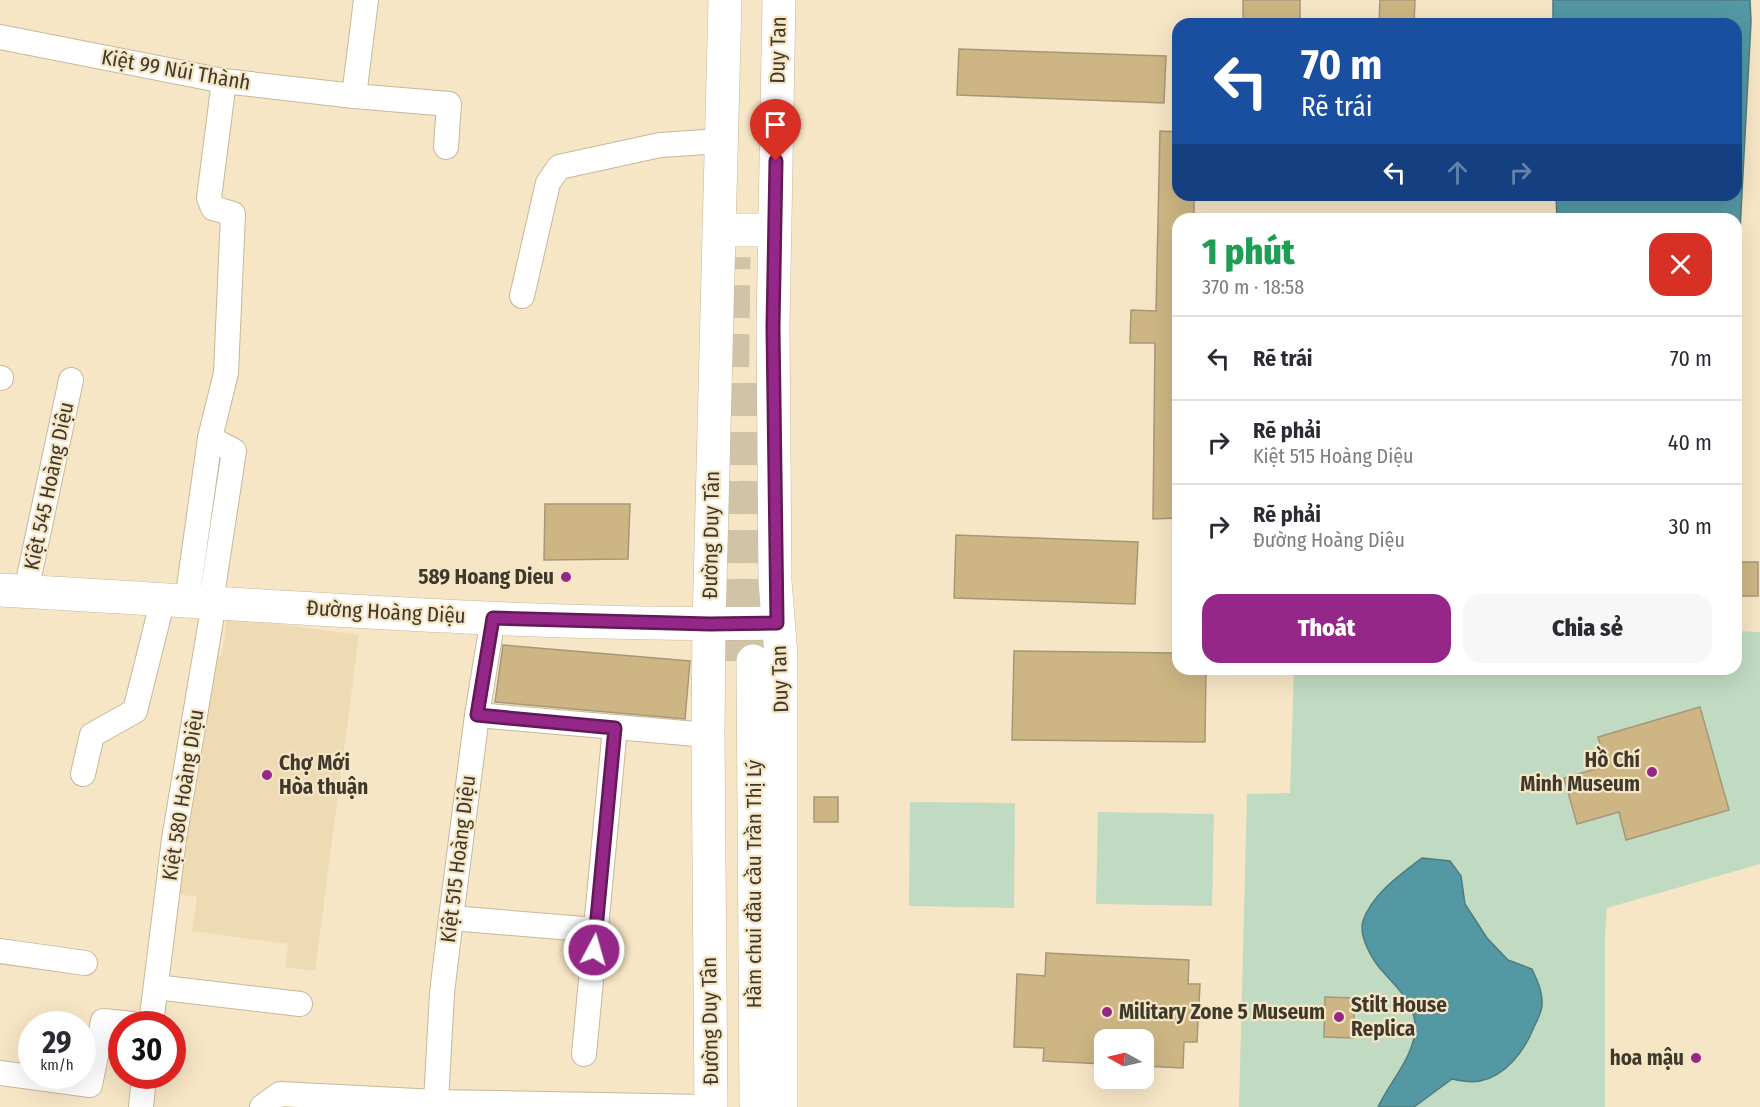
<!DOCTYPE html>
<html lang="vi">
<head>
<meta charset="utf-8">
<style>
  :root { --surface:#fff; --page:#f7f7f7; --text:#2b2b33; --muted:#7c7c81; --line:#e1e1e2; --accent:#952788 }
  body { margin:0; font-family:"Fira Sans Condensed",sans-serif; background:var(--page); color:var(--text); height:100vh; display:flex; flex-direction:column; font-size:22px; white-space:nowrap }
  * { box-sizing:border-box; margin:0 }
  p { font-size:20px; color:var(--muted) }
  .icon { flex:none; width:33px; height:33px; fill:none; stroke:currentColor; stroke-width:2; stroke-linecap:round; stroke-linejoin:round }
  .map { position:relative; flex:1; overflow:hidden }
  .side { position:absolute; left:1172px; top:213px; width:570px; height:462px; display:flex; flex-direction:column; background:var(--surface); border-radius:18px; box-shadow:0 6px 24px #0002 }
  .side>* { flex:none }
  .top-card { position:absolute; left:1172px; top:18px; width:570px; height:183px; border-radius:18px; box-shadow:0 6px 24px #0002; background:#1a4fa0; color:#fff; overflow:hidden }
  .needle { width:39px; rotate:278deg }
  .controls { position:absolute; left:1094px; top:1029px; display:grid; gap:12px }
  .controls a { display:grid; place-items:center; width:60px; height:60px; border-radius:12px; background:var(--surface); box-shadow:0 6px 24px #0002; font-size:30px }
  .speed { position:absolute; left:18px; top:1011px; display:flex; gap:12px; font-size:30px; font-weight:700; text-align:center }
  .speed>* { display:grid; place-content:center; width:78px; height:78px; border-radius:50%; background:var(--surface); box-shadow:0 6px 24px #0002; line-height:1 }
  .speed small { font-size:15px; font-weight:400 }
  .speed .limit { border:9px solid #d22; background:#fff; color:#111 }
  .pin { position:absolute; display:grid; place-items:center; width:51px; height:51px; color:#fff; margin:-62px -26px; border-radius:50% 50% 50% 0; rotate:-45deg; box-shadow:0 0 6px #0007 }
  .pin .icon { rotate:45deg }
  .me { position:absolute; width:66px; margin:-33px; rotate:6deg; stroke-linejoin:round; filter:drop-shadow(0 0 4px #0008) }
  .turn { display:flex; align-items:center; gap:21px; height:126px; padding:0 30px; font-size:27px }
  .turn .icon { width:78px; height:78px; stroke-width:2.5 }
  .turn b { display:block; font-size:42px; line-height:51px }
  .lanes { display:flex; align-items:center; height:57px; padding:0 30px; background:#0003; justify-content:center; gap:30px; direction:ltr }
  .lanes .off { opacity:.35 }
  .round { display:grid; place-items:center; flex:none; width:63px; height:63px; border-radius:18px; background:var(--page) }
  .summary { display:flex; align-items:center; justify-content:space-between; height:102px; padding:0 30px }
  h1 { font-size:36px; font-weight:800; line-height:45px; color:#1e9e55 }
  .cta { display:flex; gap:12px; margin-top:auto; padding:12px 30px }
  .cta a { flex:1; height:69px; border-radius:18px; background:var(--accent); color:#fff; font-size:24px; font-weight:800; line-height:69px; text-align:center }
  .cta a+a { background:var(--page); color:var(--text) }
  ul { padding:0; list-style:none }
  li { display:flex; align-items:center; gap:18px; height:84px; padding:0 30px; border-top:2px solid var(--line) }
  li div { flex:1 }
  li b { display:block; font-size:22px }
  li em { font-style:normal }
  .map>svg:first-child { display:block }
  .built { fill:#eedbb4 }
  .green { fill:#c0dbc1 }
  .water { fill:#5498a3; stroke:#4e7c7f; stroke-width:1.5 }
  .building { fill:#cdb684; stroke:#a69779; stroke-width:1.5 }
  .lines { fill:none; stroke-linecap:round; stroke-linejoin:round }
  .primary-tunnel { stroke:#d1c3a7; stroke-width:33; stroke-dasharray:33 16; stroke-linecap:butt }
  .street-casing { stroke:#c7b899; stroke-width:26 }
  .secondary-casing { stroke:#c7b899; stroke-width:34 }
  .primary-casing { stroke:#c7b899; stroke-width:34 }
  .street { stroke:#fff; stroke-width:24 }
  .secondary { stroke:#fff; stroke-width:33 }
  .primary { stroke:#fff; stroke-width:33 }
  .route-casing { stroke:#611958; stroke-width:15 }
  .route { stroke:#952788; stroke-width:10 }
  .poi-dot { fill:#952788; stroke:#f6e6c6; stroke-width:2 }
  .labels { text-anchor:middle; stroke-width:4.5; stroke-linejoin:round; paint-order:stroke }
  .street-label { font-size:21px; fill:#3f392c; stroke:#f6e6c6 }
  .poi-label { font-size:21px; font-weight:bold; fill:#3f392c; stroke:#f6e6c6; text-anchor:end }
</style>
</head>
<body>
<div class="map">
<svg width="1760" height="1107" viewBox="0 0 1760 1107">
  <rect width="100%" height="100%" fill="#f6e6c6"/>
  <polygon class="built" points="227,617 359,635 315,971 285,967 288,944 192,931 197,897 178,894 210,655 222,656"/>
  <g class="green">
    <polygon points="1736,631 1760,632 1760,864 1607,908 1605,935 1605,1107 1239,1107 1247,794 1290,793 1294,669 1736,669"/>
    <polygon points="910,802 1015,803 1014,908 909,906"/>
    <polygon points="1098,812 1214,814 1212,906 1096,904"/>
  </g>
  <g class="water">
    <polygon points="1553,0 1750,0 1751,21 1736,307 1736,219 1557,219 1556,195 1736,195 1736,24 1553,24"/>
    <path d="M1422,858L1450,861L1461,876L1465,904L1487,938L1508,960L1532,969C1537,980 1543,992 1542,1005C1542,1012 1537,1020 1534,1027C1525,1050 1506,1076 1480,1081C1470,1083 1461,1081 1452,1079L1414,1107H1378C1390,1081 1417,1054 1415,1024C1414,1004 1398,988 1385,974C1374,963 1358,937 1363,921C1372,894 1401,874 1422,858Z"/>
  </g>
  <g class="building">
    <rect x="1243" y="0" width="57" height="24"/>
    <polygon points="1380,0 1415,0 1414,24 1379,24"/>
    <polygon points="959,49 1166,56 1164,103 957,95"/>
    <polygon points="1160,131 1178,132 1178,195 1194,195 1194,219 1178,219 1178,518 1153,519 1155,343 1130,343 1131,310 1156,311"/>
    <polygon points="545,504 630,504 628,559 544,560"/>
    <polygon points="956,535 1138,542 1135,604 954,598"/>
    <rect x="1736" y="562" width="22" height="34"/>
    <polygon points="503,645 690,661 685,719 495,702"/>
    <polygon points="1014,651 1178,653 1178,669 1206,669 1205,742 1012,740"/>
    <polygon points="1700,707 1729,810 1626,840 1619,812 1577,824 1564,778 1606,766 1598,737"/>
    <rect x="814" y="797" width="24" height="25"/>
    <polygon points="1046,953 1189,960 1188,984 1200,984 1197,1042 1184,1042 1183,1068 1143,1066 1143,1040 1104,1040 1104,1064 1043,1061 1044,1048 1014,1047 1017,974 1045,976"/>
    <polygon points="1325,997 1354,998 1354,1038 1324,1037"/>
  </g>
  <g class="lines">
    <g class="primary-tunnel">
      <polyline points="729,661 734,257"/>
      <polyline points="753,661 758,383"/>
    </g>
    <g class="street-casing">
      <g id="street">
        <polyline points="0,37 224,81 354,96 449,104 446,147"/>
        <polyline points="354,96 366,0"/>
        <polyline points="522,296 548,183 559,167 660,145 721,141"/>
        <polyline points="0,378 1,378"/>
        <polyline points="26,591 71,380"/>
        <polyline points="187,601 210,438"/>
        <polyline points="211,602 234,451 210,438 226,373 233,214 213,208 209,198 224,81"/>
        <polyline points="477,715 708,735"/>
        <polyline points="83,774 92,735 135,711 163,599"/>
        <polyline points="451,918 596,930"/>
        <polyline points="0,951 85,963"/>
        <polyline points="156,987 300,1004"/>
        <polyline points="151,1024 174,839 214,603"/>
        <polyline points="584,1054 615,728"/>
        <polyline points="0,1073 90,1085 103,1021 133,1024"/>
        <polyline points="436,1102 442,993 451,918 477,715 493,618"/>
        <polyline points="141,1107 144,1076"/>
        <polyline points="262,1107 280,1094 436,1102 705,1107"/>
      </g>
    </g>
    <g class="secondary-casing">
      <path id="secondary" d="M0,590C259,604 518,627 777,623"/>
    </g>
    <g class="primary-casing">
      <g id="primary">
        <polyline points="779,0 773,327 775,581 781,655 781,1107"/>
        <polyline points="719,230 775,230"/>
        <polyline points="753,661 756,1107"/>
        <polyline points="711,1107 708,735 709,624 725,0"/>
      </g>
    </g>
    <use href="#street" class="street"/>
    <use href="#secondary" class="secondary"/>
    <use href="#primary" class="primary"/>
  </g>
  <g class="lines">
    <g class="route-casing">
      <polyline id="route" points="594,950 615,728 477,715 493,618 709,624 777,623 773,327 776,161"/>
    </g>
    <use href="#route" class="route"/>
  </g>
  <g class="poi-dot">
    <circle cx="566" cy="577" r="6"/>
    <circle cx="1652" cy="772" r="6"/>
    <circle cx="267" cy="775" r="6"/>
    <circle cx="1107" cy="1012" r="6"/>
    <circle cx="1339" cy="1017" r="6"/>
    <circle cx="1696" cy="1058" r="6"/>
  </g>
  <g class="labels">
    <g class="street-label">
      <text transform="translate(778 50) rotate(-89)" y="7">Duy Tan</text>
      <text transform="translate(176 70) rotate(10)" y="7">Kiệt 99 Núi Thành</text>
      <text transform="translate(49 486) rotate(-78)" y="7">Kiệt 545 Hoàng Diệu</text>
      <text transform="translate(711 535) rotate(-89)" y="7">Đường Duy Tân</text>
      <text transform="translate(386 612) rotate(3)" y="7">Đường Hoàng Diệu</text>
      <text transform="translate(780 679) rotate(-92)" y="7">Duy Tan</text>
      <text transform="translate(183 795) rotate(-81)" y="7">Kiệt 580 Hoàng Diệu</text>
      <text transform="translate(458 859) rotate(-83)" y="7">Kiệt 515 Hoàng Diệu</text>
      <text transform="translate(754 884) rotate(-90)" y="7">Hầm chui đầu cầu Trần Thị Lý</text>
      <text transform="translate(710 1021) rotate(-91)" y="7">Đường Duy Tân</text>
    </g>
    <g class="poi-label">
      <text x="554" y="584">589 Hoang Dieu</text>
      <text x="1640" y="767">Hồ Chí<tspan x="1640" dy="24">Minh Museum</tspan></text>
      <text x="279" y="770" text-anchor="start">Chợ Mới<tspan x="279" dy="24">Hòa thuận</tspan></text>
      <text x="1351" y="1012" text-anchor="start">Stilt House<tspan x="1351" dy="24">Replica</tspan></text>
      <text x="1119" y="1019" text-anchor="start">Military Zone 5 Museum</text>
      <text x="1684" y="1065">hoa mậu</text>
    </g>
  </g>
</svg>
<div class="controls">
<a><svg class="needle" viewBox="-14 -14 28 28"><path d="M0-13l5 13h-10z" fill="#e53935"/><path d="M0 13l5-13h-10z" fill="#7c7c81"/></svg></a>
</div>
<div class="speed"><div>29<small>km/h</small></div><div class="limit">30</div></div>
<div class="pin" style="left:776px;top:161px;background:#d93025"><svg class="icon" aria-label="arrive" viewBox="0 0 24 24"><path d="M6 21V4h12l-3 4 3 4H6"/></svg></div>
<svg class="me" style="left:594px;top:950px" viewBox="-20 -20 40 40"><circle r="17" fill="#952788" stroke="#fff" stroke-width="3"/><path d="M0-11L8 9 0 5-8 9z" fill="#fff"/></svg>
<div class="top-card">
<div class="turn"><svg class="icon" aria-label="left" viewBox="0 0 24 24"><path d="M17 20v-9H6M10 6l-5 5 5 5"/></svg><div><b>70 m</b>Rẽ trái</div></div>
<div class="lanes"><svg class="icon" aria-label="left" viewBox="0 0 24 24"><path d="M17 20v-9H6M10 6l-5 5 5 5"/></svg><svg class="icon off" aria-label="ahead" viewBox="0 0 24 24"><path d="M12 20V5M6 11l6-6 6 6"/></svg><svg class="icon off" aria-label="right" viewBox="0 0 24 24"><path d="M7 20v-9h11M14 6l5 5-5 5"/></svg></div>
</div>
<section class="side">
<div class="summary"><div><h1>1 phút</h1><p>370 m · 18:58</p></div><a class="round" style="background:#d93025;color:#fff"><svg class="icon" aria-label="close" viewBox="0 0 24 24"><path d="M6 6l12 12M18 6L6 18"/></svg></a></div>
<ul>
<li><svg class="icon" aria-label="left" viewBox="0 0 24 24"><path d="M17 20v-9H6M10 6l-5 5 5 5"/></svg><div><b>Rẽ trái</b></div><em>70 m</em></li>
<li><svg class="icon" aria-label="right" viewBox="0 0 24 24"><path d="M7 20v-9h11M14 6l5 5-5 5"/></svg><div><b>Rẽ phải</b><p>Kiệt 515 Hoàng Diệu</p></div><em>40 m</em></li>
<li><svg class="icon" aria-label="right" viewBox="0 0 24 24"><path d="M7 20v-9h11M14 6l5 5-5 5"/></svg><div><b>Rẽ phải</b><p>Đường Hoàng Diệu</p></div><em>30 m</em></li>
</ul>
<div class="cta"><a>Thoát</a><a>Chia sẻ</a></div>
</section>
</div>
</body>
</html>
